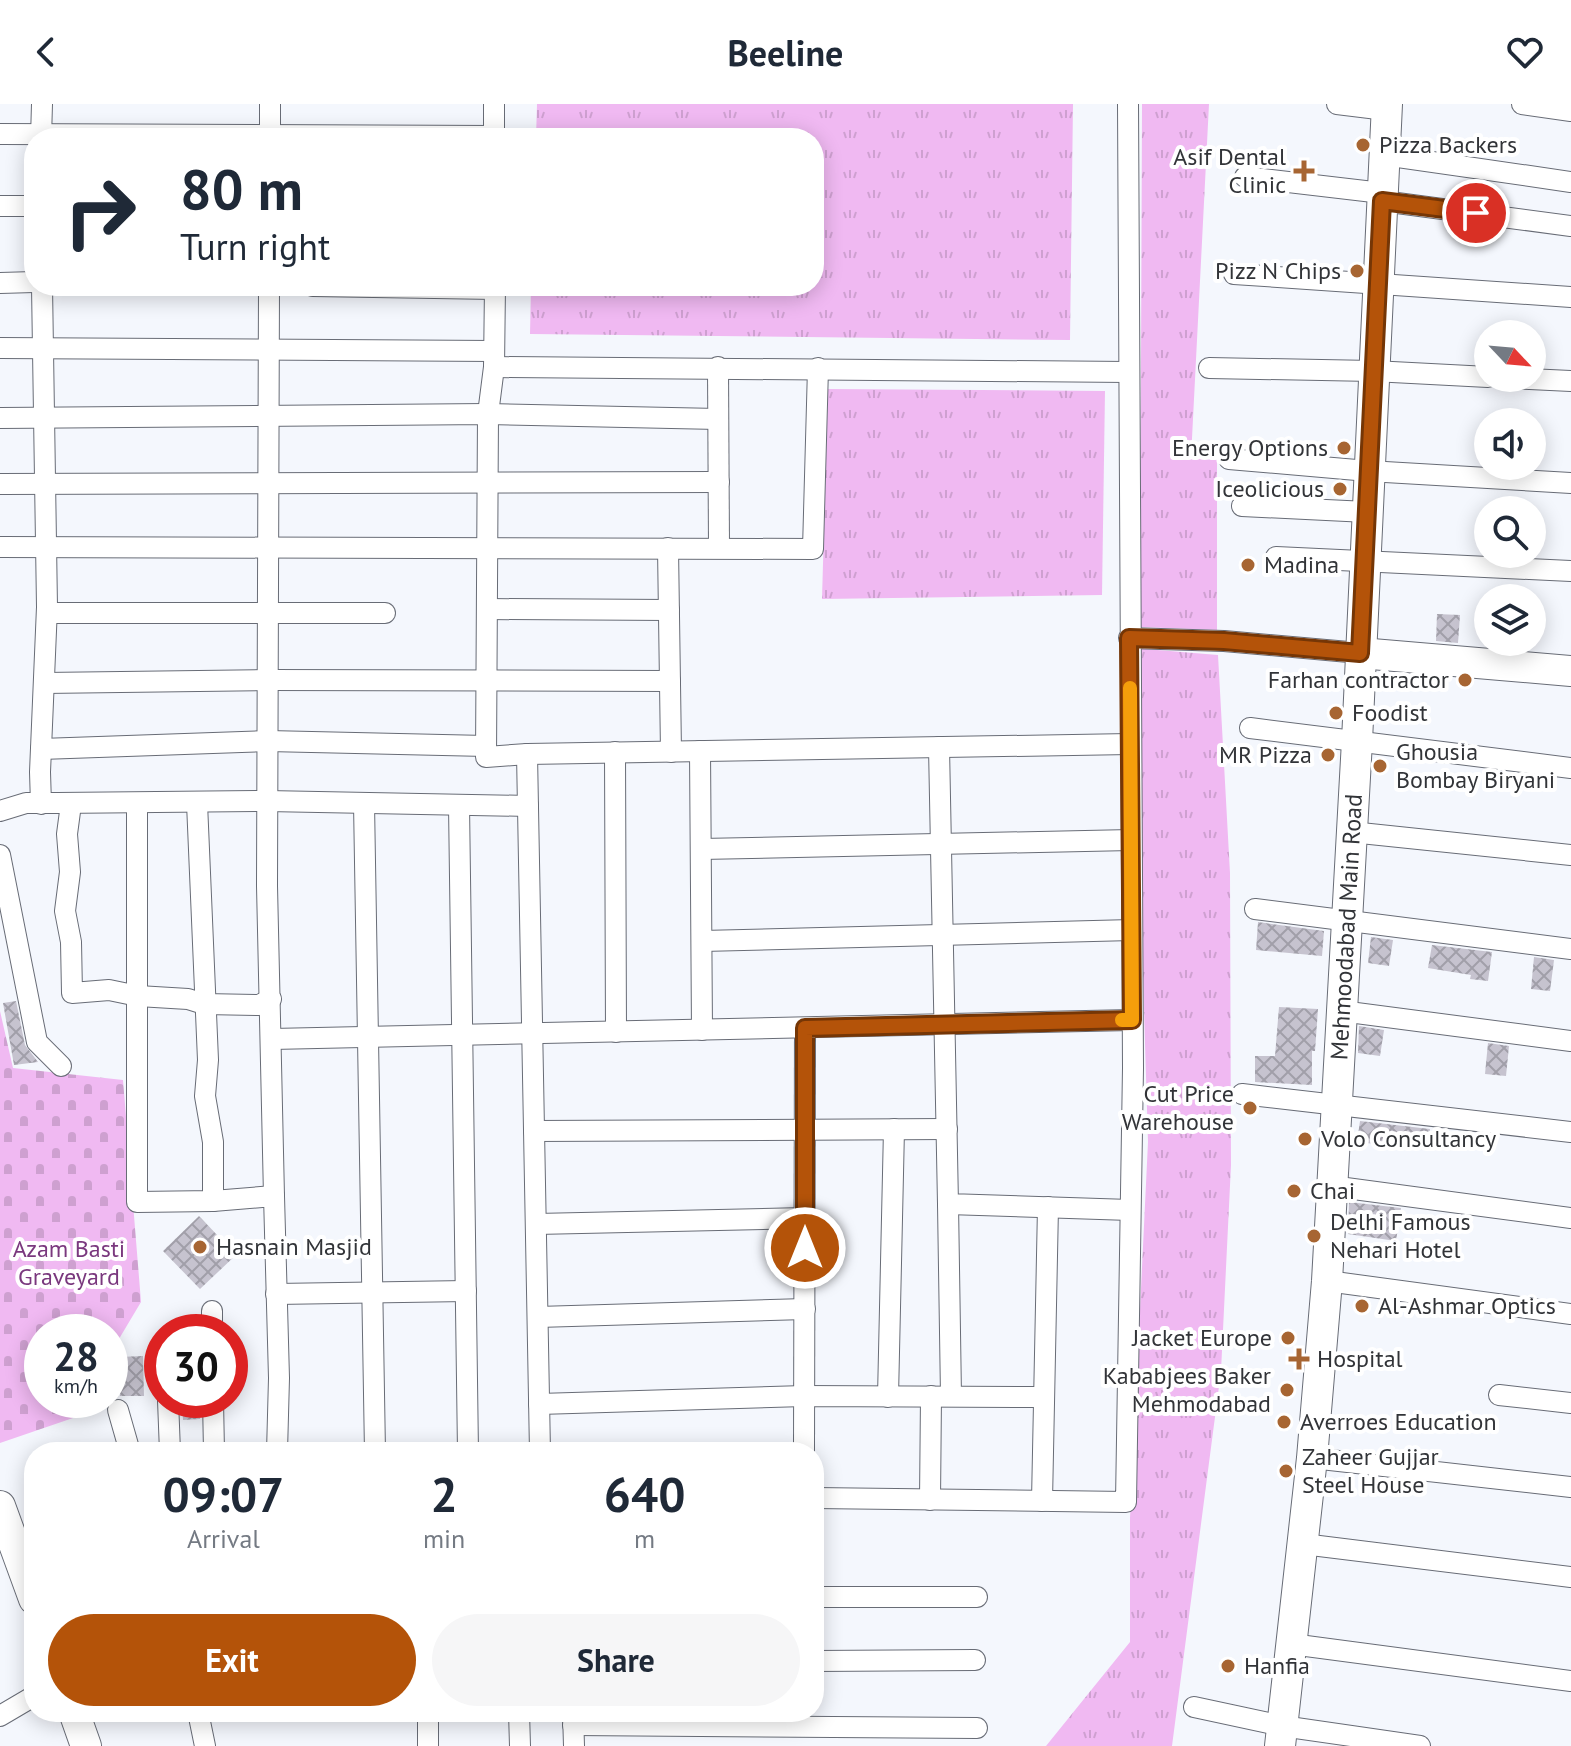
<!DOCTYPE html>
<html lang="en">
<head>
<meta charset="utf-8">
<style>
  :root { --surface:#fff; --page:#f6f6f7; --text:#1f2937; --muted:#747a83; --accent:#b45309 }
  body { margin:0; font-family:"PT Sans",sans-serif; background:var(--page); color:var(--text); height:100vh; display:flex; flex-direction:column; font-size:30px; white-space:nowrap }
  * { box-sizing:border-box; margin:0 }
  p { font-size:26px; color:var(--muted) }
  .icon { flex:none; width:44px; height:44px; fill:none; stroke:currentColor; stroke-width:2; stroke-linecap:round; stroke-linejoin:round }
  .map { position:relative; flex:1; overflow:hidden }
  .panel { position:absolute; left:24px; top:1338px; width:800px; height:280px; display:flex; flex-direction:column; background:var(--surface); border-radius:32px; box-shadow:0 4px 20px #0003 }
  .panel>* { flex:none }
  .guide { position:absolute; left:24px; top:24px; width:800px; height:168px; border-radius:32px; box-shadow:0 4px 20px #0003; background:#fff; color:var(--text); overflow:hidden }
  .needle { width:52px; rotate:116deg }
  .tools { position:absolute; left:1474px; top:216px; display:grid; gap:16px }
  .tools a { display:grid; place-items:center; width:72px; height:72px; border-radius:50%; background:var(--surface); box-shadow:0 4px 20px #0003; font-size:40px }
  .speed { position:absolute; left:24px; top:1210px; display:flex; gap:16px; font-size:40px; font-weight:700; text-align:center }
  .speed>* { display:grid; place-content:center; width:104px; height:104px; border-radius:50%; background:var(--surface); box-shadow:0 4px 20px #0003; line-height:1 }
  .speed small { font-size:20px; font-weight:400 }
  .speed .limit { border:12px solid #d22; background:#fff; color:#111 }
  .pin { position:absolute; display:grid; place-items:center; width:68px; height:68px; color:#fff; margin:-34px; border:4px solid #fff; border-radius:50%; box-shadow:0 2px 8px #0007 }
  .me { position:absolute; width:88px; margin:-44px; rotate:0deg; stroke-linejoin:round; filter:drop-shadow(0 0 6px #0008) }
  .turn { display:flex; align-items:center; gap:28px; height:168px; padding:0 24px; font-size:36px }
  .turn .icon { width:104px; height:104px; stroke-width:2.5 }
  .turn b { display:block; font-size:56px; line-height:68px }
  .eta { display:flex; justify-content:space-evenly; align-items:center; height:136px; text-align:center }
  .eta b { font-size:48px; font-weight:800; line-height:56px }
  .primary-button { display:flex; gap:16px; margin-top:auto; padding:16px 24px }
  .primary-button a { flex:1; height:92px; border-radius:48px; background:var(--accent); color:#fff; font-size:32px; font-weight:800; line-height:92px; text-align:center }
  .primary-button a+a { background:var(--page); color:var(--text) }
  header { display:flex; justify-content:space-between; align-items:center; height:104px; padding:0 24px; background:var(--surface); font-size:36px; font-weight:800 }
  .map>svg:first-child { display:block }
  .grass { fill:url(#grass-tufts) }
  .cemetery { fill:url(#cemetery-stones) }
  .building { fill:url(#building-cross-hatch) }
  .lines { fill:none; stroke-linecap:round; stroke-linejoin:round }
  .street-casing { stroke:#686c76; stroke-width:22 }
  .secondary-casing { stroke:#686c76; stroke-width:32 }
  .street { stroke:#fff; stroke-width:20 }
  .secondary { stroke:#fff; stroke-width:30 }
  .route-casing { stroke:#753606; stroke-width:20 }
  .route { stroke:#b45309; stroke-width:14 }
  .slow { stroke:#f59e0b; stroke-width:14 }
  .poi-dot { fill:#a76532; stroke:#fff; stroke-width:3 }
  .labels { text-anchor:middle; stroke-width:8; stroke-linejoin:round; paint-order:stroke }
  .poi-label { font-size:24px; fill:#323438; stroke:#fff; text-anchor:start }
  .street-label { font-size:24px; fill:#323438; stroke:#fff }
  .park-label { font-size:24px; fill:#7a387e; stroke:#fff }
</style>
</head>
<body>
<header><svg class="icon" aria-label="back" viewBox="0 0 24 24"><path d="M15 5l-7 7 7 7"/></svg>Beeline<svg class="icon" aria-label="heart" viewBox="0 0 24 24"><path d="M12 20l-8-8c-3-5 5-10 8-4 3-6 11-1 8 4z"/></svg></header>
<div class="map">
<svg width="1571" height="1642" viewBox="0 0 1571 1642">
  <defs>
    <pattern id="grass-tufts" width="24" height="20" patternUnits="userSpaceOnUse" patternTransform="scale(2)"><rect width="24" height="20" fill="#f0b9f2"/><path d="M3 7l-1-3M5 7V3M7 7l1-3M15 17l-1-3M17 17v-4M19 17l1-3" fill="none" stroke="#cea0d0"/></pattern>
    <pattern id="cemetery-stones" width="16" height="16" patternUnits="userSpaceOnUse" patternTransform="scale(2)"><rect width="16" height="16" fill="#f0b9f2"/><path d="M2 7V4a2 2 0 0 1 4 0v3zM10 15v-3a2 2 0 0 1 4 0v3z" fill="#cea0d0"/></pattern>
    <pattern id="building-cross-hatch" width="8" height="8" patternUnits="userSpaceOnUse" patternTransform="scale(2)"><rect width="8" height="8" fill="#c6c3cf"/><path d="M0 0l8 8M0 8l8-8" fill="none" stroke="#a19fa9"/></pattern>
  </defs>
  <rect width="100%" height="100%" fill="#f4f7fd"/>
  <g class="grass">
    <polygon points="537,0 1073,0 1070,236 530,230 531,182 814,182 814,34 536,34"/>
    <polygon points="1142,0 1209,0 1191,354 1217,356 1217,526 1140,523"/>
    <polygon points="828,285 1105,287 1102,491 822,495"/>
    <polygon points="1133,544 1218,551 1230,769 1231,1061 1221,1267 1172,1642 1046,1642 1130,1538 1130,1414 1148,1038"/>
  </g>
  <polygon class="cemetery" points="0,907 13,964 123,976 141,1198 110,1250 110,1228 42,1228 42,1296 83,1296 73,1314 0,1339"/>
  <g class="building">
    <polygon points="1437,510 1460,511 1458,539 1436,537"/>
    <polygon points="1258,818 1324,827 1322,852 1256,846"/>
    <polygon points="1371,833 1393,836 1389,862 1368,859"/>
    <polygon points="1432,841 1492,848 1488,877 1470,875 1471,871 1428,864"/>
    <polygon points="1534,853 1554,856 1550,887 1531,885"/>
    <polygon points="16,897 25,941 38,958 14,961 3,899"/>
    <polygon points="1279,903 1318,905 1315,947 1312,947 1312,981 1255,978 1255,952 1275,952"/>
    <polygon points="1359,922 1384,926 1380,952 1358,949"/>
    <polygon points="1488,939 1509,942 1506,972 1485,970"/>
    <polygon points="1360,1017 1430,1025 1428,1046 1357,1038"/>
    <polygon points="1349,1098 1401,1104 1396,1137 1348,1130"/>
    <polygon points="199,1112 236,1151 200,1185 163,1147"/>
    <polygon points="143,1252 144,1292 120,1292 119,1253"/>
    <polygon points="182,1296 200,1296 200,1315 183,1316"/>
  </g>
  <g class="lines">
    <g class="street-casing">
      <g id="street">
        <polyline points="494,0 494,34"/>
        <polyline points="1337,0 1386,6"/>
        <polyline points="1522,0 1571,7"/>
        <polyline points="0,30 494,32"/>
        <polyline points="41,34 42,0"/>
        <polyline points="270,34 270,0"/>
        <polyline points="1384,51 1571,78"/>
        <polyline points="1245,73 1382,89"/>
        <polyline points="1382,97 1571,122"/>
        <polyline points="0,102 34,102"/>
        <polyline points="1234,170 1571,193"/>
        <polyline points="0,179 34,178"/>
        <polyline points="269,182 267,782 274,1092"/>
        <polyline points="313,182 495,185"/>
        <polyline points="495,182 494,263 488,310 486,653 527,650 1130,640"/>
        <polyline points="0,244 494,247"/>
        <polyline points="494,263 1128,268"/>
        <polyline points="718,263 719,444"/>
        <polyline points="1209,264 1373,267 1488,273"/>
        <polyline points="1509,274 1571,277"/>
        <polyline points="0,314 488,310 718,315"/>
        <polyline points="1229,355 1368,367 1571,379"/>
        <polyline points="0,380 719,378"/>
        <polyline points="1242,402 1367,408"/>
        <polyline points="0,443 813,445 818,264"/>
        <polyline points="668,444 671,648"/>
        <polyline points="1276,453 1571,467"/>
        <polyline points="487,505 669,506"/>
        <polyline points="47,509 385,509"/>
        <polyline points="1129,534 1224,537 1360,549"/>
        <polyline points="44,579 268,576 670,577"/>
        <polyline points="1250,624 1571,664"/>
        <polyline points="939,643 948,1100 1130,1106"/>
        <polyline points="41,645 268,637 486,642"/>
        <polyline points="700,647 702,926"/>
        <polyline points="615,648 616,928"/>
        <polyline points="527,650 540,1348"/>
        <polyline points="197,699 208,956 205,992 213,1038 213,1097"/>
        <polyline points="364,699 375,1348"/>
        <polyline points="41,700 40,668 47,503 42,182"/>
        <polyline points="71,700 67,730 70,768 65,807 71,838 72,889 109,886 138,892 188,895 204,900 259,901 271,895"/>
        <polyline points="137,700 137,1098 213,1097 274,1092 279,1274 277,1348"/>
        <polyline points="459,701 468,1348"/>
        <polyline points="0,707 26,699 57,699 267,697 528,702"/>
        <polyline points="1351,728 1571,751"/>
        <polyline points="701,745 1131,736"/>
        <polyline points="0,751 37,938 61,962"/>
        <polyline points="1255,805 1571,845"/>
        <polyline points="702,837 1132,826"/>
        <polyline points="1341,907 1571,937"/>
        <polyline points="272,935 1132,916"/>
        <polyline points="1242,990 1571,1028"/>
        <polyline points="534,1027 947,1025"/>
        <polyline points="1331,1082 1571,1114"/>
        <polyline points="948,1100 951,1292"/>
        <polyline points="536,1120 805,1114"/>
        <polyline points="1327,1177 1571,1210"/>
        <polyline points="276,1190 466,1187"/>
        <polyline points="212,1207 212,1228"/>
        <polyline points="538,1213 805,1205"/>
        <polyline points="1499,1291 1571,1299"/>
        <polyline points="888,1293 894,1025"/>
        <polyline points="168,1296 170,1348"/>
        <polyline points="213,1296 214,1348"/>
        <polyline points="539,1300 804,1292 1044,1293"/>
        <polyline points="118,1306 130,1348"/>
        <polyline points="804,1348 805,924"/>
        <polyline points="1312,1354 1571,1383"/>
        <polyline points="814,1394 1126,1398 1133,964 1128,0"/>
        <polyline points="930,1396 931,1292"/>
        <polyline points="1042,1397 1048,1103"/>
        <polyline points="1303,1440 1571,1473"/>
        <polyline points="814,1493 977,1493"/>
        <polyline points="1291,1540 1571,1577"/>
        <polyline points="814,1557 975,1556"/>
        <polyline points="1194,1603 1282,1622 1420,1642"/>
        <polyline points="198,1608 205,1642"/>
        <polyline points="519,1608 520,1642"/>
        <polyline points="573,1608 574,1642"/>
        <polyline points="0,1612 34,1592"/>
        <polyline points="573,1621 977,1624"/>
        <polyline points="428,1642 428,1608"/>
      </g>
    </g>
    <g class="secondary-casing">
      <g id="secondary">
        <polyline points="1360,549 1571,567"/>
        <polyline points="0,1402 34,1495"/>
        <polyline points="74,1608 86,1642"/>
        <path id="s1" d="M1280,1642L1312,1354L1327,1177L1357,637L1387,0"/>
      </g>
    </g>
    <use href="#street" class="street"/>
    <use href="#secondary" class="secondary"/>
  </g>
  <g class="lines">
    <g class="route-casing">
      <polyline id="route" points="805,1144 805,924 1132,916 1129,534 1224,537 1360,549 1382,97 1476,109"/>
    </g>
    <use href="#route" class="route"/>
    <polyline class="slow" points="1122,916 1132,916 1130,584"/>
  </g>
  <g class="poi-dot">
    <circle cx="1363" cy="41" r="8"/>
    <path d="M1300 55h8v8h8v8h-8v8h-8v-8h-8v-8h8z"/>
    <circle cx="1357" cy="167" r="8"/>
    <circle cx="1344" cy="344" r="8"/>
    <circle cx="1340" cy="385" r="8"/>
    <circle cx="1248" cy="461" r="8"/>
    <circle cx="1465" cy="576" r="8"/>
    <circle cx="1336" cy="609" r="8"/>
    <circle cx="1328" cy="651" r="8"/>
    <circle cx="1380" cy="662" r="8"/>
    <circle cx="1250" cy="1004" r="8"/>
    <circle cx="1305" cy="1035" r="8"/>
    <circle cx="1294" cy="1087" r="8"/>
    <circle cx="1314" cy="1132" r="8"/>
    <circle cx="200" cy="1143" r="8"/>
    <circle cx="1362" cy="1202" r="8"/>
    <circle cx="1288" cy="1234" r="8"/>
    <path d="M1295 1243h8v8h8v8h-8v8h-8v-8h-8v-8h8z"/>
    <circle cx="1287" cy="1286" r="8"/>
    <circle cx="1284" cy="1318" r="8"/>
    <circle cx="1286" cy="1367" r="8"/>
    <circle cx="1228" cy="1562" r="8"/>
  </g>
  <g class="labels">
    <g class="poi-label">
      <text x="1379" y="49">Pizza Backers</text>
      <text x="1286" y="61" text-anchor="end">Asif Dental<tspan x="1286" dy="28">Clinic</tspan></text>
      <text x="1341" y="175" text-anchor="end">Pizz N Chips</text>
      <text x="1328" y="352" text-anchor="end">Energy Options</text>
      <text x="1324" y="393" text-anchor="end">Iceolicious</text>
      <text x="1264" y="469">Madina</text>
      <text x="1449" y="584" text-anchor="end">Farhan contractor</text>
      <text x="1352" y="617">Foodist</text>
      <text x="1396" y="656">Ghousia<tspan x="1396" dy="28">Bombay Biryani</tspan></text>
      <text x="1312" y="659" text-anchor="end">MR Pizza</text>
      <text x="1234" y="998" text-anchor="end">Cut Price<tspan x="1234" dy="28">Warehouse</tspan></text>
      <text x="1321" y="1043">Volo Consultancy</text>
      <text x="1310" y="1095">Chai</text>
      <text x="1330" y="1126">Delhi Famous<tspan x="1330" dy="28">Nehari Hotel</tspan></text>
      <text x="216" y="1151">Hasnain Masjid</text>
      <text x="1378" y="1210">Al-Ashmar Optics</text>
      <text x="1272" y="1242" text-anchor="end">Jacket Europe</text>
      <text x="1317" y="1263">Hospital</text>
      <text x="1271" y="1280" text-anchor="end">Kababjees Baker<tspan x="1271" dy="28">Mehmodabad</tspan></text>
      <text x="1300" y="1326">Averroes Education</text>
      <text x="1302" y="1361">Zaheer Gujjar<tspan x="1302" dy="28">Steel House</tspan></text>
      <text x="1244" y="1570">Hanfia</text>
    </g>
    <g class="street-label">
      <text dy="8" stroke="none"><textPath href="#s1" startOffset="822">Mehmoodabad Main Road</textPath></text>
    </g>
    <g class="park-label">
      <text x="69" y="1153">Azam Basti<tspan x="69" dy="28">Graveyard</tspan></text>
    </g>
  </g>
</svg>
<div class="tools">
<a><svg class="needle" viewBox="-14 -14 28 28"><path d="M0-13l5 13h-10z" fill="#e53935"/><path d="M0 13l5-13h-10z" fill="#747a83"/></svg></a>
<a><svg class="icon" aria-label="sound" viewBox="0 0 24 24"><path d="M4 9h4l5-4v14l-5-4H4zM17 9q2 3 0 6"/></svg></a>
<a><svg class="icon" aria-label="search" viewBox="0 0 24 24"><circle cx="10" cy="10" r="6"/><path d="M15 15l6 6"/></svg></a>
<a><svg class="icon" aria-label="layers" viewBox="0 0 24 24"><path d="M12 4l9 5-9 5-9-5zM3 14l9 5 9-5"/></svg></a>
</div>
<div class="speed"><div>28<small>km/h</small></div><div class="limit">30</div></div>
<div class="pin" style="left:1476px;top:109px;background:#d93025"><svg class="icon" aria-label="arrive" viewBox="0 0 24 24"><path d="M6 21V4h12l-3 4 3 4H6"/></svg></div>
<svg class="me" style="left:805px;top:1144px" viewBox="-20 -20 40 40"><circle r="17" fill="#b45309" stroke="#fff" stroke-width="3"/><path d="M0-11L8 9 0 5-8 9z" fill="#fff"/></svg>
<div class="guide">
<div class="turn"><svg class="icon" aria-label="right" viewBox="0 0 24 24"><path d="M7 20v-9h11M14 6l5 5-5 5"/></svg><div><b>80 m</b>Turn right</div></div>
</div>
<section class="panel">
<div class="eta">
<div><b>09:07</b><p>Arrival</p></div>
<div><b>2</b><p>min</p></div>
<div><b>640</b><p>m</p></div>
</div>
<div class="primary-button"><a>Exit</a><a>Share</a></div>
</section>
</div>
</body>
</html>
